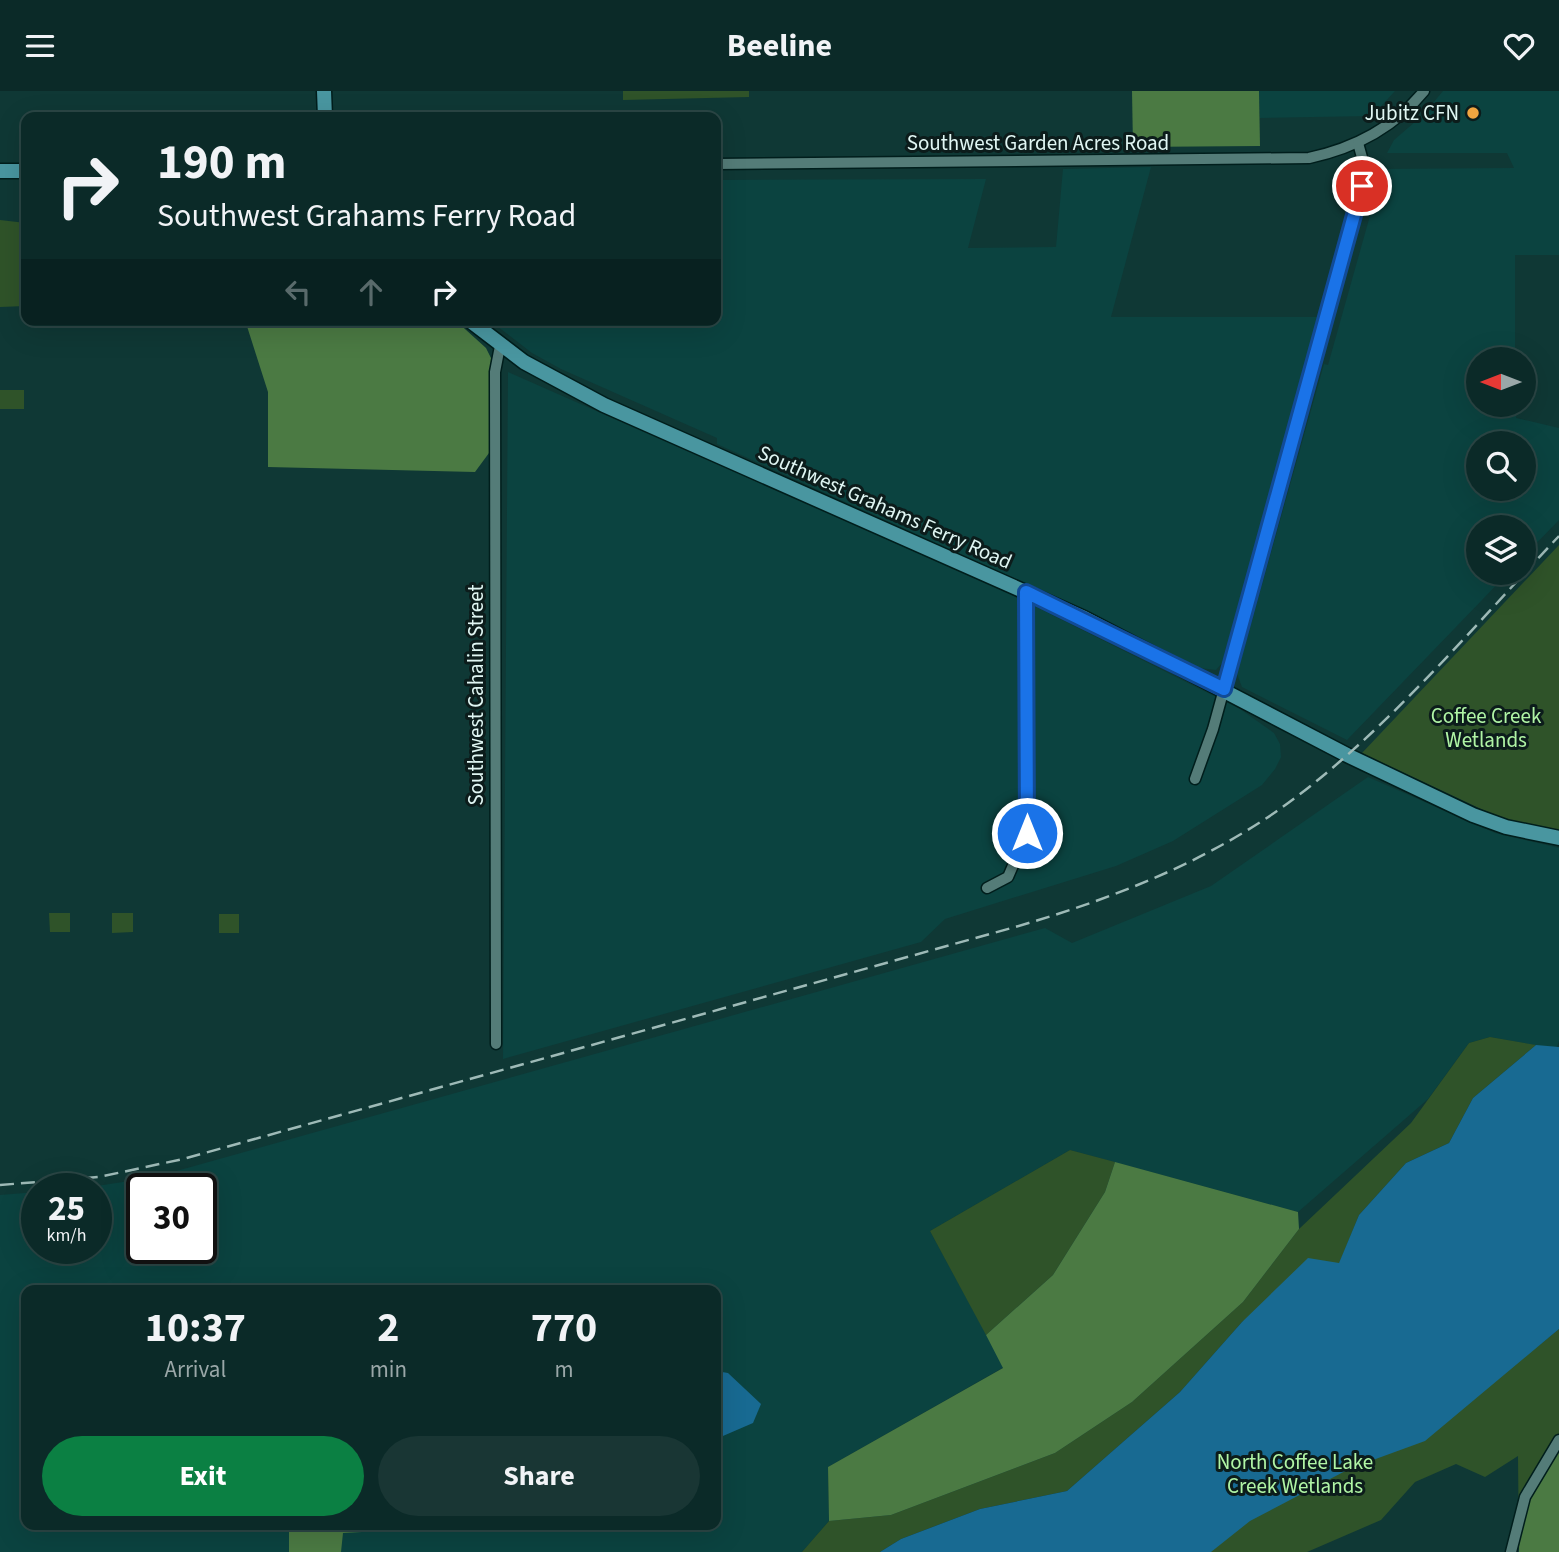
<!DOCTYPE html>
<html lang="en">
<head>
<meta charset="utf-8">
<style>
  :root { --surface:#0b2a28; --page:#193634; --text:#f1f3f6; --muted:#9aa7a8; --line:#2b4645; --accent:#0b8043 }
  body { margin:0; font-family:"Source Sans 3",sans-serif; background:var(--page); color:var(--text); height:100vh; display:flex; flex-direction:column; font-size:26px; white-space:nowrap }
  * { box-sizing:border-box; margin:0 }
  p { font-size:23px; color:var(--muted) }
  .icon { flex:none; width:38px; height:38px; fill:none; stroke:currentColor; stroke-width:2; stroke-linecap:round; stroke-linejoin:round }
  .map { position:relative; flex:1; overflow:hidden }
  .panel { position:absolute; left:21px; top:1194px; width:700px; height:245px; display:flex; flex-direction:column; background:var(--surface); border-radius:14px; box-shadow:0 7px 28px #0002,0 0 0 2px var(--line) }
  .panel>* { flex:none }
  .banner { position:absolute; left:21px; top:21px; width:700px; height:214px; border-radius:14px; box-shadow:0 7px 28px #0002,0 0 0 2px var(--line); background:#0b2a28; color:var(--text); overflow:hidden }
  .needle { width:46px; rotate:270deg }
  .fabs { position:absolute; left:1466px; top:256px; display:grid; gap:14px }
  .fabs a { display:grid; place-items:center; width:70px; height:70px; border-radius:50%; background:var(--surface); box-shadow:0 7px 28px #0002,0 0 0 2px var(--line); font-size:35px }
  .speed { position:absolute; left:21px; top:1082px; display:flex; gap:14px; font-size:35px; font-weight:700; text-align:center }
  .speed>* { display:grid; place-content:center; width:91px; height:91px; border-radius:50%; background:var(--surface); box-shadow:0 7px 28px #0002,0 0 0 2px var(--line); line-height:1 }
  .speed small { font-size:18px; font-weight:400 }
  .speed .limit { border:4px solid #111; border-radius:10px; background:#fff; color:#111 }
  .pin { position:absolute; display:grid; place-items:center; width:60px; height:60px; color:#fff; margin:-30px; border:4px solid #fff; border-radius:50%; box-shadow:0 2px 7px #0007 }
  .me { position:absolute; width:77px; margin:-38px; rotate:0deg; stroke-linejoin:round; filter:drop-shadow(0 0 5px #0008) }
  .turn { display:flex; align-items:center; gap:24px; height:147px; padding:0 21px; font-size:32px }
  .turn .icon { width:91px; height:91px; stroke-width:2.5 }
  .turn b { display:block; font-size:49px; line-height:60px }
  .lanes { display:flex; align-items:center; height:66px; padding:0 21px; background:#0003; justify-content:center; gap:35px; direction:ltr }
  .lanes .off { opacity:.35 }
  .eta { display:flex; justify-content:space-evenly; align-items:center; height:119px; text-align:center }
  .eta b { font-size:42px; font-weight:700; line-height:49px }
  .primary-button { display:flex; gap:14px; margin-top:auto; padding:14px 21px }
  .primary-button a { flex:1; height:80px; border-radius:42px; background:var(--accent); color:#fff; font-size:28px; font-weight:700; line-height:80px; text-align:center }
  .primary-button a+a { background:var(--page); color:var(--text) }
  header { display:flex; justify-content:space-between; align-items:center; height:91px; padding:0 21px; background:var(--surface); font-size:32px; font-weight:700 }
  .map>svg:first-child { display:block }
  .built { fill:#0b4340; fill-rule:evenodd }
  .green { fill:#2f5329 }
  .forest { fill:#4b7a43 }
  .water { fill:#186a92 }
  .lines { fill:none; stroke-linecap:round; stroke-linejoin:round }
  .minor-casing { stroke:#001e1c; stroke-width:13 }
  .major-casing { stroke:#001e1c; stroke-width:17 }
  .minor { stroke:#547c78; stroke-width:10 }
  .major { stroke:#4996a0; stroke-width:14 }
  .rail { stroke:#9ebab7; stroke-width:2.5; stroke-dasharray:14 7; stroke-linecap:butt }
  .route-casing { stroke:#114b97; stroke-width:18 }
  .route { stroke:#1a73e8; stroke-width:12 }
  .poi-dot { fill:#f1a540; stroke:#0c1c1b; stroke-width:2.5 }
  .labels { text-anchor:middle; stroke-width:6; stroke-linejoin:round; paint-order:stroke }
  .poi-label { font-size:21px; fill:#e0f6f3; stroke:#0c1c1b; text-anchor:end }
  .street-label { font-size:21px; fill:#e0f6f3; stroke:#0c1c1b }
  .park-label { font-size:21px; fill:#b0f5a5; stroke:#0c1c1b }
</style>
</head>
<body>
<header><svg class="icon" aria-label="menu" viewBox="0 0 24 24"><path d="M4 6h16M4 12h16M4 18h16"/></svg>Beeline<svg class="icon" aria-label="heart" viewBox="0 0 24 24"><path d="M12 20l-8-8c-3-5 5-10 8-4 3-6 11-1 8 4z"/></svg></header>
<div class="map">
<svg width="1559" height="1461" viewBox="0 0 1559 1461">
  <rect width="100%" height="100%" fill="#0f3835"/>
  <g class="built">
    <polygon points="1259,0 1395,0 1372,25 1260,27"/>
    <path d="M1443,0H1559V164H1515V268H1479V313H1516V327L1559,337V429L1524,465V436H1479V481H1509L1347,649L1242,596L1237,583L1324,273L1328,274L1373,114L1377,78L1514,77L1507,62H1387L1394,49L1423,24ZM1479,352H1524V397H1479Z"/>
    <polygon points="1151,76 1111,226 1319,226 1222,572 1216,579 1200,577 1031,495 717,353 717,347 561,278 532,262 489,229 716,229 716,89 986,88 968,157 1056,156 1063,78"/>
    <polygon points="508,281 1006,501 1240,618 1274,642 1280,653 1281,666 1275,678 1262,694 1173,750 1116,775 945,828 921,851 503,968"/>
    <path d="M1368,686L1495,742L1559,757V950L1556,958L1490,946L1469,952L1428,1008L1298,1121L1070,1059L930,1140L1004,1276L828,1376L829,1430L802,1461H0V1104L37,1101V1157H96V1097H84L155,1086L1045,837L1072,852L1211,795ZM142,1097H201V1157H142ZM26,1199H716V1433H26Z"/>
  </g>
  <g class="green">
    <polygon points="623,0 749,0 749,6 623,9"/>
    <polygon points="0,129 26,132 26,215 0,216"/>
    <rect x="0" y="299" width="24" height="19"/>
    <polygon points="1559,454 1559,740 1518,731 1517,735 1362,662"/>
    <polygon points="49,822 70,822 70,841 50,841"/>
    <polygon points="112,822 133,822 133,841 112,842"/>
    <rect x="219" y="823" width="20" height="19"/>
    <polygon points="1490,946 1536,954 1473,1007 1449,1052 1406,1072 1359,1124 1339,1173 1242,1231 1180,1301 1067,1400 980,1418 901,1448 880,1461 802,1461 829,1430 891,1424 1055,1362 1132,1311 1243,1211 1299,1138 1411,1032 1469,952"/>
    <polygon points="1070,1059 1115,1071 1105,1101 1053,1184 986,1244 930,1140"/>
    <polygon points="1559,1238 1559,1461 1519,1461 1518,1365 1485,1386 1456,1373 1415,1391 1381,1429 1307,1461 1063,1461 1537,1256"/>
  </g>
  <g class="forest">
    <polygon points="1132,0 1259,0 1260,55 1133,56"/>
    <polygon points="245,229 455,229 486,257 491,267 489,362 475,381 268,376 268,301"/>
    <polygon points="1115,1071 1298,1121 1299,1138 1243,1211 1132,1311 1055,1362 891,1424 829,1430 828,1376 1003,1277 986,1244 1053,1184 1105,1101"/>
    <path d="M1559,1352V1461H1519C1519,1418 1538,1388 1559,1352Z"/>
    <polygon points="289,1433 427,1433 419,1438 343,1442 341,1461 289,1461"/>
  </g>
  <g class="water">
    <polygon points="1536,954 1559,956 1559,1238 1425,1350 1351,1377 1250,1430 1211,1461 880,1461 901,1448 980,1418 1067,1400 1180,1301 1242,1231 1308,1167 1339,1172 1359,1124 1406,1072 1449,1052 1473,1007"/>
    <polygon points="716,1280 728,1282 761,1313 753,1332 716,1348"/>
  </g>
  <g class="lines">
    <g class="minor-casing">
      <g id="minor">
        <path d="M716,73L1309,67C1355,57 1394,37 1424,0"/>
        <polyline points="1195,688 1213,638 1359,107 1363,70 1358,52"/>
        <polyline points="987,797 1008,786 1027,742 1026,501"/>
        <polyline points="496,953 495,281 500,255"/>
        <polyline points="1511,1461 1525,1406 1559,1349"/>
      </g>
    </g>
    <g class="major-casing">
      <g id="major">
        <polyline points="324,0 325,26"/>
        <polyline points="0,80 26,80"/>
        <polyline points="469,229 524,271 604,314 1084,527 1347,664 1473,724 1506,736 1559,747"/>
      </g>
    </g>
    <use href="#minor" class="minor"/>
    <use href="#major" class="major"/>
    <path class="rail" d="M0,1094L99,1086L183,1068L1015,836C1108,809 1197,775 1277,720C1381,647 1472,537 1559,445"/>
  </g>
  <g class="lines">
    <g class="route-casing">
      <polyline id="route" points="1027,742 1026,501 1224,598 1362,95"/>
    </g>
    <use href="#route" class="route"/>
  </g>
  <circle class="poi-dot" cx="1473" cy="22" r="7"/>
  <g class="labels">
    <g class="poi-label">
      <text x="1459" y="29">Jubitz CFN</text>
    </g>
    <g class="street-label">
      <text x="1038" y="59">Southwest Garden Acres Road</text>
      <text transform="translate(885 416) rotate(24)" y="7">Southwest Grahams Ferry Road</text>
      <text transform="translate(476 604) rotate(-90)" y="7">Southwest Cahalin Street</text>
    </g>
    <g class="park-label">
      <text x="1486" y="632">Coffee Creek<tspan x="1486" dy="24">Wetlands</tspan></text>
      <text x="1295" y="1378">North Coffee Lake<tspan x="1295" dy="24">Creek Wetlands</tspan></text>
    </g>
  </g>
</svg>
<div class="fabs">
<a><svg class="needle" viewBox="-14 -14 28 28"><path d="M0-13l5 13h-10z" fill="#e53935"/><path d="M0 13l5-13h-10z" fill="#9aa7a8"/></svg></a>
<a><svg class="icon" aria-label="search" viewBox="0 0 24 24"><circle cx="10" cy="10" r="6"/><path d="M15 15l6 6"/></svg></a>
<a><svg class="icon" aria-label="layers" viewBox="0 0 24 24"><path d="M12 4l9 5-9 5-9-5zM3 14l9 5 9-5"/></svg></a>
</div>
<div class="speed"><div>25<small>km/h</small></div><div class="limit">30</div></div>
<div class="pin" style="left:1362px;top:95px;background:#d93025"><svg class="icon" aria-label="arrive" viewBox="0 0 24 24"><path d="M6 21V4h12l-3 4 3 4H6"/></svg></div>
<svg class="me" style="left:1027px;top:742px" viewBox="-20 -20 40 40"><circle r="17" fill="#1a73e8" stroke="#fff" stroke-width="3"/><path d="M0-11L8 9 0 5-8 9z" fill="#fff"/></svg>
<div class="banner">
<div class="turn"><svg class="icon" aria-label="right" viewBox="0 0 24 24"><path d="M7 20v-9h11M14 6l5 5-5 5"/></svg><div><b>190 m</b>Southwest Grahams Ferry Road</div></div>
<div class="lanes"><svg class="icon off" aria-label="left" viewBox="0 0 24 24"><path d="M17 20v-9H6M10 6l-5 5 5 5"/></svg><svg class="icon off" aria-label="ahead" viewBox="0 0 24 24"><path d="M12 20V5M6 11l6-6 6 6"/></svg><svg class="icon" aria-label="right" viewBox="0 0 24 24"><path d="M7 20v-9h11M14 6l5 5-5 5"/></svg></div>
</div>
<section class="panel">
<div class="eta">
<div><b>10:37</b><p>Arrival</p></div>
<div><b>2</b><p>min</p></div>
<div><b>770</b><p>m</p></div>
</div>
<div class="primary-button"><a>Exit</a><a>Share</a></div>
</section>
</div>
</body>
</html>
